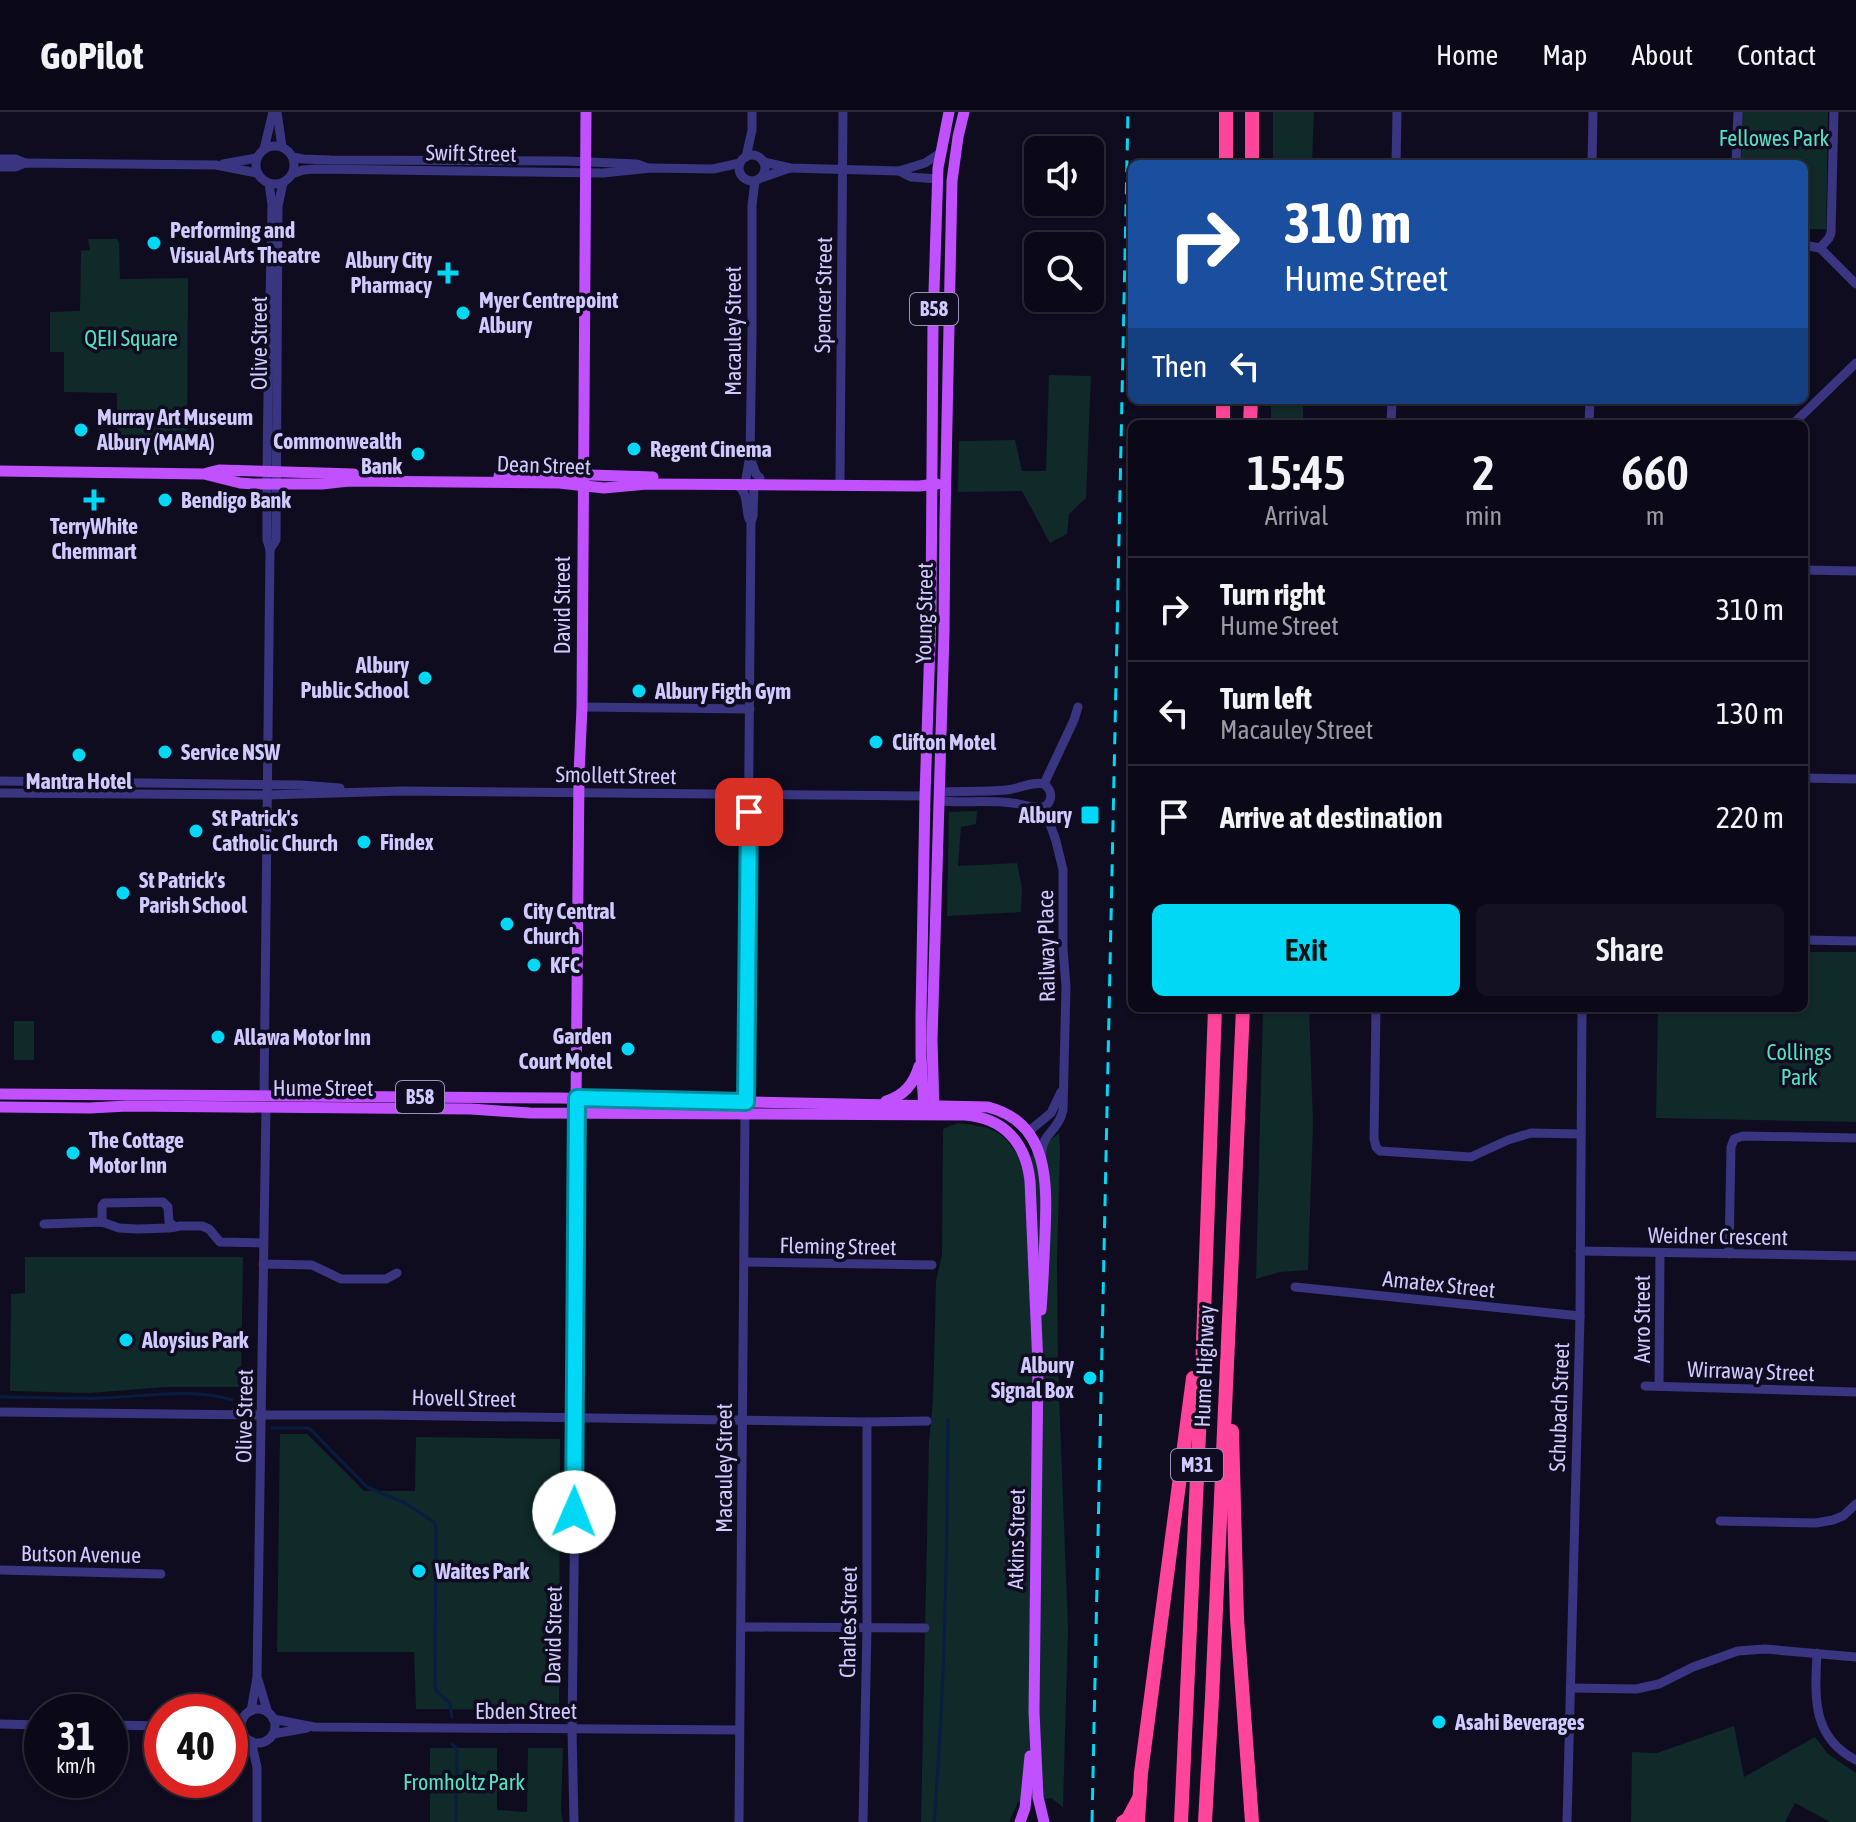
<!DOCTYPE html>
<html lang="en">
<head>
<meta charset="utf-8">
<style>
  :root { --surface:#0b0918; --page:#141221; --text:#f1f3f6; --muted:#9a9aa2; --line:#2b2a37; --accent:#00d8f5 }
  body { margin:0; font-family:"Asap Condensed",sans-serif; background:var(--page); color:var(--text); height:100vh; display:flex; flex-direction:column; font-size:30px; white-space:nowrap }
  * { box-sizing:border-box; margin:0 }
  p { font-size:26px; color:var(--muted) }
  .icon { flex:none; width:44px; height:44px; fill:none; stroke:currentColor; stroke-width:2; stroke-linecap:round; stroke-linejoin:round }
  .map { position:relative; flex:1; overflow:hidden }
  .details { position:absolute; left:1128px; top:308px; width:680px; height:592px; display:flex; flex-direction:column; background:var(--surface); border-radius:12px; box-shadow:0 2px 6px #0004,0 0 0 2px var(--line) }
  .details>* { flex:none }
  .top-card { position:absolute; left:1128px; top:48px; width:680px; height:244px; border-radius:12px; box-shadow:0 2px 6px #0004,0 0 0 2px var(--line); background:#1a4fa0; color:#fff; overflow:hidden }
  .buttons { position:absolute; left:1024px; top:24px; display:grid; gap:16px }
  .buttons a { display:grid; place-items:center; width:80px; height:80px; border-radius:12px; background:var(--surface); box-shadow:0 2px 6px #0004,0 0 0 2px var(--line); font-size:40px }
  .speed { position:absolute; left:24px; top:1582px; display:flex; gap:16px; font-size:40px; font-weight:700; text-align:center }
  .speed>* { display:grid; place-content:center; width:104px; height:104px; border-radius:50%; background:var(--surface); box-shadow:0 2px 6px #0004,0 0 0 2px var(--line); line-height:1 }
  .speed small { font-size:20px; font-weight:400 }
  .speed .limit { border:12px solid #d22; background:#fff; color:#111 }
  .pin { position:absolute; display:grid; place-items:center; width:68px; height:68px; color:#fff; margin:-34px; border-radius:16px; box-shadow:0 4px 12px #0006 }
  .me { position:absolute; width:88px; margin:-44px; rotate:1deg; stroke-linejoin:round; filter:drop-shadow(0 0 6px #0008) }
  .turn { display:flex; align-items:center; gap:28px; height:168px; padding:0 24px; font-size:36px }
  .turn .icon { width:104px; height:104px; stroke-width:2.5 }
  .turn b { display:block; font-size:56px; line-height:68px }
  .then { display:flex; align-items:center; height:76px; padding:0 24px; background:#0003; gap:16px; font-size:30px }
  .eta { display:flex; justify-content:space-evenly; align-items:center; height:136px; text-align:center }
  .eta b { font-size:48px; font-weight:600; line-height:56px }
  .primary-button { display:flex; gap:16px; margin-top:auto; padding:16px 24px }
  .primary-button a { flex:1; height:92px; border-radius:12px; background:var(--accent); color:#111; font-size:32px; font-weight:600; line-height:92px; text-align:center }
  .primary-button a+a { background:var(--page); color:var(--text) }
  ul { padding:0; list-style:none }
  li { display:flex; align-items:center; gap:24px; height:104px; padding:0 24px; border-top:2px solid var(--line) }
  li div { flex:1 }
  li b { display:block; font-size:30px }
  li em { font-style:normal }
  header { display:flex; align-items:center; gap:48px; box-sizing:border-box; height:112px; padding:0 40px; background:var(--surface); border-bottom:2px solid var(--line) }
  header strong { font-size:38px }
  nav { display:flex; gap:44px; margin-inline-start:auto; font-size:28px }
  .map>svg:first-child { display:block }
  .green { fill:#0f2a29 }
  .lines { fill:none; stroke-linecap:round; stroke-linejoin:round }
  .stream { stroke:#091d41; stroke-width:3 }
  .minor { stroke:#393580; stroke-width:9 }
  .major { stroke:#c151ff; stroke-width:11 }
  .highway { stroke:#ff459b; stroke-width:14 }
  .rail { stroke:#00d8f5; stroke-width:3; stroke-dasharray:12 10; stroke-linecap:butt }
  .route-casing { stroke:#008c9f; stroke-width:20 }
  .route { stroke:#00d8f5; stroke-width:14 }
  .poi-dot { fill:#00d8f5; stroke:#0f0c20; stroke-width:3 }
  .labels { text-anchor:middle; stroke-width:7; stroke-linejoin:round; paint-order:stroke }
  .shield { fill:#0f0c20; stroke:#9791bc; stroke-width:2 }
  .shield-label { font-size:20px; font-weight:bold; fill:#d1caff }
  .park-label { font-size:22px; fill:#53e3c1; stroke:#0f0c20 }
  .street-label { font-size:22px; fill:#d1caff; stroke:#0f0c20 }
  .poi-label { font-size:22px; font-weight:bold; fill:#d1caff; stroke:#0f0c20; text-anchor:start }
</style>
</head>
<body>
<header>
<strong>GoPilot</strong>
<nav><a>Home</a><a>Map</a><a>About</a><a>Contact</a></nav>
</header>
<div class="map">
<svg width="1856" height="1710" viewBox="0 0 1856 1710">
  <rect width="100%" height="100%" fill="#0f0c20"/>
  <g class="green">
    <polygon points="1273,0 1314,0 1312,52 1273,52"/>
    <polygon points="1742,0 1828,0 1826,117 1804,117 1804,52 1741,52"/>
    <polygon points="88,127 117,127 119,131 120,167 188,166 187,341 117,340 117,281 64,280 64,240 50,240 50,200 80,199 81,140 79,139 90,138"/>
    <polygon points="1049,263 1091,264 1086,386 1069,402 1067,422 1050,431 1022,379 958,380 959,329 1015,328 1022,359 1046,359"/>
    <rect x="1271" y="288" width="32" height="24"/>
    <polygon points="977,699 976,712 961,715 958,754 1017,751 1022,776 1021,800 947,804 949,700"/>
    <polygon points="1804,840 1856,840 1856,1010 1656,1006 1658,896 1804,896"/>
    <polygon points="1263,896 1309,896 1313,1011 1308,1158 1280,1160 1256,1167"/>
    <rect x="14" y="909" width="20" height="39"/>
    <path d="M958,1011C994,1015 1004,1018 1022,1051L1059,1021L1060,1037L1057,1149L1058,1257L1068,1516L1063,1695L1051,1686L1018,1690L1009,1710H921L929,1329L933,1289L936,1169L942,1143L943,1017Z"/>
    <polygon points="25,1145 243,1145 241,1275 165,1275 90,1281 10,1279 11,1182 25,1181"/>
    <polygon points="280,1322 307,1322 364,1379 415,1379 416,1325 560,1327 559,1598 416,1597 414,1540 277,1540"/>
    <polygon points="1734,1614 1744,1665 1815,1625 1828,1642 1856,1661 1856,1710 1830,1710 1795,1691 1785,1710 1631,1710 1632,1640 1657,1641"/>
    <polygon points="430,1636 497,1636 497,1698 527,1700 528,1636 563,1636 561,1699 563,1710 430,1710"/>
  </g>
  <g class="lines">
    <g class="stream">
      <path d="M0,1285C33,1285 67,1287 101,1286C141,1285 193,1275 232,1288"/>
      <polyline points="272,1316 309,1316 367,1375 405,1391 434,1410 436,1417 435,1571 436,1579 450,1591 452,1605"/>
      <polyline points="452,1632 457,1637 456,1710"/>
      <path d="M934,1710C945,1576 947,1442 948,1308"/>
    </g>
    <g class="minor">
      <polyline points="277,0 282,35"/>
      <circle cx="275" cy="53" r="19"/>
      <polyline points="264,37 273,0"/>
      <circle cx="752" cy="56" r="13"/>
      <polyline points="293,45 303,47 331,48 566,49 637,52 648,56"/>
      <polyline points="746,45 752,18 752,0"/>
      <polyline points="0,47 16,47 25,51"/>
      <polyline points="764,50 790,56 899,59 925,51 939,42"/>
      <polyline points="223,52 257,46"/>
      <polyline points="1396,52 1397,0"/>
      <polyline points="1592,52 1593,0"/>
      <polyline points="1736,52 1738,0"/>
      <polyline points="0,55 16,55 25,51 216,53 257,61"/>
      <polyline points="899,59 911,65 937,67"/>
      <polyline points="292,62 303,58 316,57 603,61 651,56 713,57 740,51"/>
      <polyline points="761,66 790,56"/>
      <polyline points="1804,133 1820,136 1856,172"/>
      <polyline points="1820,136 1829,126 1831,121 1834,0"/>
      <polyline points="1391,312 1392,288"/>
      <polyline points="1589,312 1590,288"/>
      <polyline points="1793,312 1856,251"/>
      <polyline points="751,348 756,362 760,366"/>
      <polyline points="746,366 750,344 752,222 752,93 755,69"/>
      <polyline points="840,367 843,0"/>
      <path d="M737,373C749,381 745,395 749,407"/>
      <polyline points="270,437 276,428 278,94 283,71"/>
      <polyline points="1804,458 1856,459"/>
      <polyline points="582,595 750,597"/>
      <polyline points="1804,666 1856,667"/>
      <polyline points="0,669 301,673 340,676"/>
      <polyline points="1044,672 1074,608 1078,595"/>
      <path d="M939,680C961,679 984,680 1006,678C1019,677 1032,669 1044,672"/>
      <polyline points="0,681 267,683 402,679 925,684"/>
      <path d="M939,689C963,691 988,688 1012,691C1023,692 1033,697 1044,695"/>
      <path d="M1044,695C1053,689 1053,679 1044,672"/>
      <polyline points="1804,828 1856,829"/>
      <polyline points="1376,896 1374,1027 1376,1035 1380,1039 1471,1045 1508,1028 1531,1021 1581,1022"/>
      <polyline points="1544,896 1582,897"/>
      <path d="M264,984L270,437L267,428C266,316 270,205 272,93L269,71"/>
      <polyline points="746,990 751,410 753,404 754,373"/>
      <polyline points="1028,1020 1051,1001 1061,980"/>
      <path d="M1042,1045C1039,1023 1059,1019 1063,998L1066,875L1063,836V758L1056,729L1044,695"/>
      <polyline points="102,1110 102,1094 104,1091 163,1090 168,1095 169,1110 175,1115"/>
      <polyline points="44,1112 102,1110 119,1116 137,1117 169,1116 180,1114 202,1114 209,1117 220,1130 263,1131"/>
      <polyline points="1580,1139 1856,1144"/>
      <polyline points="1729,1142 1731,1035 1734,1027 1743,1024 1856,1026"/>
      <polyline points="745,1150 932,1153"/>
      <polyline points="263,1152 312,1153 341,1167 386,1167 397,1161"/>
      <polyline points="1295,1175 1580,1204"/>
      <polyline points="1645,1274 1856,1280"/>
      <polyline points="1659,1274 1660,1141"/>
      <polyline points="0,1300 262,1303 379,1303 867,1310 927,1309"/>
      <polyline points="1720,1409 1816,1411 1833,1408 1843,1404 1856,1392"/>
      <polyline points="0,1458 161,1462"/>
      <polyline points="741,1515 925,1516"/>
      <path d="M1817,1541C1815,1584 1811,1625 1856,1648"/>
      <polyline points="258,1568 268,1601"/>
      <polyline points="1572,1576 1636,1577 1659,1572 1693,1555 1738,1539 1765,1537 1856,1545"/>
      <circle cx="258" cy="1614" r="17"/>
      <polyline points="251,1599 257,1565 266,995"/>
      <polyline points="273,1607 314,1615 738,1618"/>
      <polyline points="0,1612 42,1613"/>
      <polyline points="110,1613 162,1614"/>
      <polyline points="230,1618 242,1620"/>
      <polyline points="273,1622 307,1616"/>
      <polyline points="251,1629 257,1655 257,1710"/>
      <polyline points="574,1710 572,1617 576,1307 576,1001"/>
      <polyline points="739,1710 745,1002"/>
      <polyline points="863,1710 867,1516 867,1310"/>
      <polyline points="1567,1710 1580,1204 1582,896"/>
    </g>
    <g class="major">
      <polyline points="0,359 204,362 240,371 253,372 322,372 349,369 559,371 604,376 647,372 919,374 937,372"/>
      <polyline points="207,361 219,358 354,362"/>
      <polyline points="499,364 528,361 653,365"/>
      <path d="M0,982L558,986L988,995C1050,1011 1047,1072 1045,1123C1044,1148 1043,1173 1041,1198"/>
      <path d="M886,989C904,984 914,972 919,954"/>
      <polyline points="576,992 579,662 582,595 586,0"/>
      <path d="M0,995L90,996L127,994L471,997L530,1001L965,1003C1004,1006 1026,1031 1030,1069L1038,1254L1034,1600L1038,1685L1044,1710"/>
      <polyline points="934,998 932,928 944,521 945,406 952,69 958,25 964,0"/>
      <polyline points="924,999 921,944 921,903 925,684 931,501 933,210 938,56 949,0"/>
      <polyline points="1020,1710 1025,1696 1030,1644"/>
    </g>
    <g class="highway">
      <polyline points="1226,52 1226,0"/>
      <polyline points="1252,52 1252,0"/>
      <polyline points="1223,312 1223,288"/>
      <polyline points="1250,312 1251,288"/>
      <polyline points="1232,1319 1237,1507 1252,1710"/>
      <polyline points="1123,1710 1128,1707 1138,1688"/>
      <polyline points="1138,1710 1141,1661 1193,1266"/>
      <polyline points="1181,1710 1202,1258 1215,896"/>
      <polyline points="1205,1710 1212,1586 1243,896"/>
    </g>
    <polyline class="rail" points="1092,1710 1128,0"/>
  </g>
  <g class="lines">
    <g class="route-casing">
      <polyline id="route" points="574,1400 577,986 746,990 749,700"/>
    </g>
    <use href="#route" class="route"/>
  </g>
  <g class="poi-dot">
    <circle cx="154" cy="131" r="8"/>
    <path d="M444 149h8v8h8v8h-8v8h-8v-8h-8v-8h8z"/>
    <circle cx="463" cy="201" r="8"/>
    <circle cx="81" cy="318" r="8"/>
    <circle cx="634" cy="337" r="8"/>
    <circle cx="418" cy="342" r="8"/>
    <path d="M90 376h8v8h8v8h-8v8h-8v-8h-8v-8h8z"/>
    <circle cx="165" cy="388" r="8"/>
    <circle cx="425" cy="566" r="8"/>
    <circle cx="639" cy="579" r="8"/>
    <circle cx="876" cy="630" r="8"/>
    <circle cx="165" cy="640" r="8"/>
    <circle cx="79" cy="643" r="8"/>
    <rect x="1080" y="693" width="20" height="20" rx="4"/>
    <circle cx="196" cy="719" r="8"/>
    <circle cx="364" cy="730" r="8"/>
    <circle cx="123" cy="781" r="8"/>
    <circle cx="507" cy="812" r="8"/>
    <circle cx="534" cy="853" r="8"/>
    <circle cx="218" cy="925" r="8"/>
    <circle cx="628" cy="937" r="8"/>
    <circle cx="73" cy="1041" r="8"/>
    <circle cx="126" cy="1228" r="8"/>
    <circle cx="1090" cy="1266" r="8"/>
    <circle cx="419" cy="1459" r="8"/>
    <circle cx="1439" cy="1610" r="8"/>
  </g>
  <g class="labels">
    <g class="shield">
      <rect x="910" y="181" width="48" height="32" rx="6"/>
      <rect x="396" y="969" width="48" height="32" rx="6"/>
      <rect x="1171" y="1337" width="52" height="32" rx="6"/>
    </g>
    <g class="shield-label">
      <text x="934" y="204">B58</text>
      <text x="420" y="992">B58</text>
      <text x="1197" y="1360">M31</text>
    </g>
    <g class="park-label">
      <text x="1774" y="34">Fellowes Park</text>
      <text x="131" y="234">QEII Square</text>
      <text x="1799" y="948">Collings<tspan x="1799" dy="25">Park</tspan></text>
      <text x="464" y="1678">Fromholtz Park</text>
    </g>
    <g class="street-label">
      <text transform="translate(471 41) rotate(1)" y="8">Swift Street</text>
      <text transform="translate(823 183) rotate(-89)" y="8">Spencer Street</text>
      <text transform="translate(733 219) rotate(-90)" y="8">Macauley Street</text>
      <text transform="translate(259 231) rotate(-90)" y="8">Olive Street</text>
      <text transform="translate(544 353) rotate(2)" y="8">Dean Street</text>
      <text transform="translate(562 493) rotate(-90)" y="8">David Street</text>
      <text transform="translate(924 501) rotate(-89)" y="8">Young Street</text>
      <text transform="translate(616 663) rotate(1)" y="8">Smollett Street</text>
      <text transform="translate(1046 834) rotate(-91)" y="8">Railway Place</text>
      <text x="323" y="984">Hume Street</text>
      <text transform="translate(1718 1124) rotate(1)" y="8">Weidner Crescent</text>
      <text transform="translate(838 1134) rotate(1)" y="8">Fleming Street</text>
      <text transform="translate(1439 1172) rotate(6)" y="8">Amatex Street</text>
      <text transform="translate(1642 1207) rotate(-90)" y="8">Avro Street</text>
      <text transform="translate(1204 1254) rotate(-88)" y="8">Hume Highway</text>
      <text transform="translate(1751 1259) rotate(2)" y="8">Wirraway Street</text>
      <text transform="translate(464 1286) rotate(1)" y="8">Hovell Street</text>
      <text transform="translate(1559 1295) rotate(-88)" y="8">Schubach Street</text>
      <text transform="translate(244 1304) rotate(-89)" y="8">Olive Street</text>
      <text transform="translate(724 1356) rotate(-90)" y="8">Macauley Street</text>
      <text transform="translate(1016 1427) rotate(-89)" y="8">Atkins Street</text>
      <text transform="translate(81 1442) rotate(1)" y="8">Butson Avenue</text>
      <text transform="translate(848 1510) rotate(-89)" y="8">Charles Street</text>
      <text transform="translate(553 1523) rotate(-89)" y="8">David Street</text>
      <text x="526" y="1607">Ebden Street</text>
    </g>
    <g class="poi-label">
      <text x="170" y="126">Performing and<tspan x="170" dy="25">Visual Arts Theatre</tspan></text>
      <text x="432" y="156" text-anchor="end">Albury City<tspan x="432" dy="25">Pharmacy</tspan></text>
      <text x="479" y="196">Myer Centrepoint<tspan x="479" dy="25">Albury</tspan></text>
      <text x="97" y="313">Murray Art Museum<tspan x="97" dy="25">Albury (MAMA)</tspan></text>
      <text x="402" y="337" text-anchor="end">Commonwealth<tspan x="402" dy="25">Bank</tspan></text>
      <text x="650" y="345">Regent Cinema</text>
      <text x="181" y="396">Bendigo Bank</text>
      <text x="94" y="422" text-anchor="middle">TerryWhite<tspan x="94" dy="25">Chemmart</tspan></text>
      <text x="409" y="561" text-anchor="end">Albury<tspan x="409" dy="25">Public School</tspan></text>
      <text x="655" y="587">Albury Figth Gym</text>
      <text x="892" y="638">Clifton Motel</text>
      <text x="181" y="648">Service NSW</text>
      <text x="79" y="677" text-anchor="middle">Mantra Hotel</text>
      <text x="1072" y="711" text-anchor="end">Albury</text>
      <text x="212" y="714">St Patrick's<tspan x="212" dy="25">Catholic Church</tspan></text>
      <text x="380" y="738">Findex</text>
      <text x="139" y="776">St Patrick's<tspan x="139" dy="25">Parish School</tspan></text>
      <text x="523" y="807">City Central<tspan x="523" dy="25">Church</tspan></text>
      <text x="550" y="861">KFC</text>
      <text x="612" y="932" text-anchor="end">Garden<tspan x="612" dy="25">Court Motel</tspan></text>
      <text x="234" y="933">Allawa Motor Inn</text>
      <text x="89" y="1036">The Cottage<tspan x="89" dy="25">Motor Inn</tspan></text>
      <text x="142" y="1236">Aloysius Park</text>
      <text x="1074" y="1261" text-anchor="end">Albury<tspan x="1074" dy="25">Signal Box</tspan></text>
      <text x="435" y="1467">Waites Park</text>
      <text x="1455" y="1618">Asahi Beverages</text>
    </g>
  </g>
</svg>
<div class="buttons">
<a><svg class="icon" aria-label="sound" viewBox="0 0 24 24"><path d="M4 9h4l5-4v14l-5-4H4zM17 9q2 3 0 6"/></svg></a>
<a><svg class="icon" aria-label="search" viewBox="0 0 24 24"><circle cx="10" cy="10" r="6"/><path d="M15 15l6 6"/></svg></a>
</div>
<div class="speed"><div>31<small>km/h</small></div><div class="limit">40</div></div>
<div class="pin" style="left:749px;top:700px;background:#d93025"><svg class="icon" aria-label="arrive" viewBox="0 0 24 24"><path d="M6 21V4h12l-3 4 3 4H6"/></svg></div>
<svg class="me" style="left:574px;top:1400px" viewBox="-20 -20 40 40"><circle r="19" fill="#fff"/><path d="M0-13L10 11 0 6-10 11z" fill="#00d8f5"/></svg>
<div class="top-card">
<div class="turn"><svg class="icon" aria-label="right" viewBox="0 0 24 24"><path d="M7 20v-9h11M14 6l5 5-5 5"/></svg><div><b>310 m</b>Hume Street</div></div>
<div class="then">Then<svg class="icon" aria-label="left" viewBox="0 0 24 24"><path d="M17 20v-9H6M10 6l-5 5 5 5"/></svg></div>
</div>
<section class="details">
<div class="eta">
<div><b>15:45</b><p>Arrival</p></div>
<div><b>2</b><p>min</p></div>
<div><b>660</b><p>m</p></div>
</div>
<ul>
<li><svg class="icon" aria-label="right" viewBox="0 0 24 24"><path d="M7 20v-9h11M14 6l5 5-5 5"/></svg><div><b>Turn right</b><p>Hume Street</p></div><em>310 m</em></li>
<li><svg class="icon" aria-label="left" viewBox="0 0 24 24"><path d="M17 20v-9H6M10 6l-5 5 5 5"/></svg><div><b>Turn left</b><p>Macauley Street</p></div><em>130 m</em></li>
<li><svg class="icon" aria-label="arrive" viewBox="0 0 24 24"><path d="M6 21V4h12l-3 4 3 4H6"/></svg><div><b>Arrive at destination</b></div><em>220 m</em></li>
</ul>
<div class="primary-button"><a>Exit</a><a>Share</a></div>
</section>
</div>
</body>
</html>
